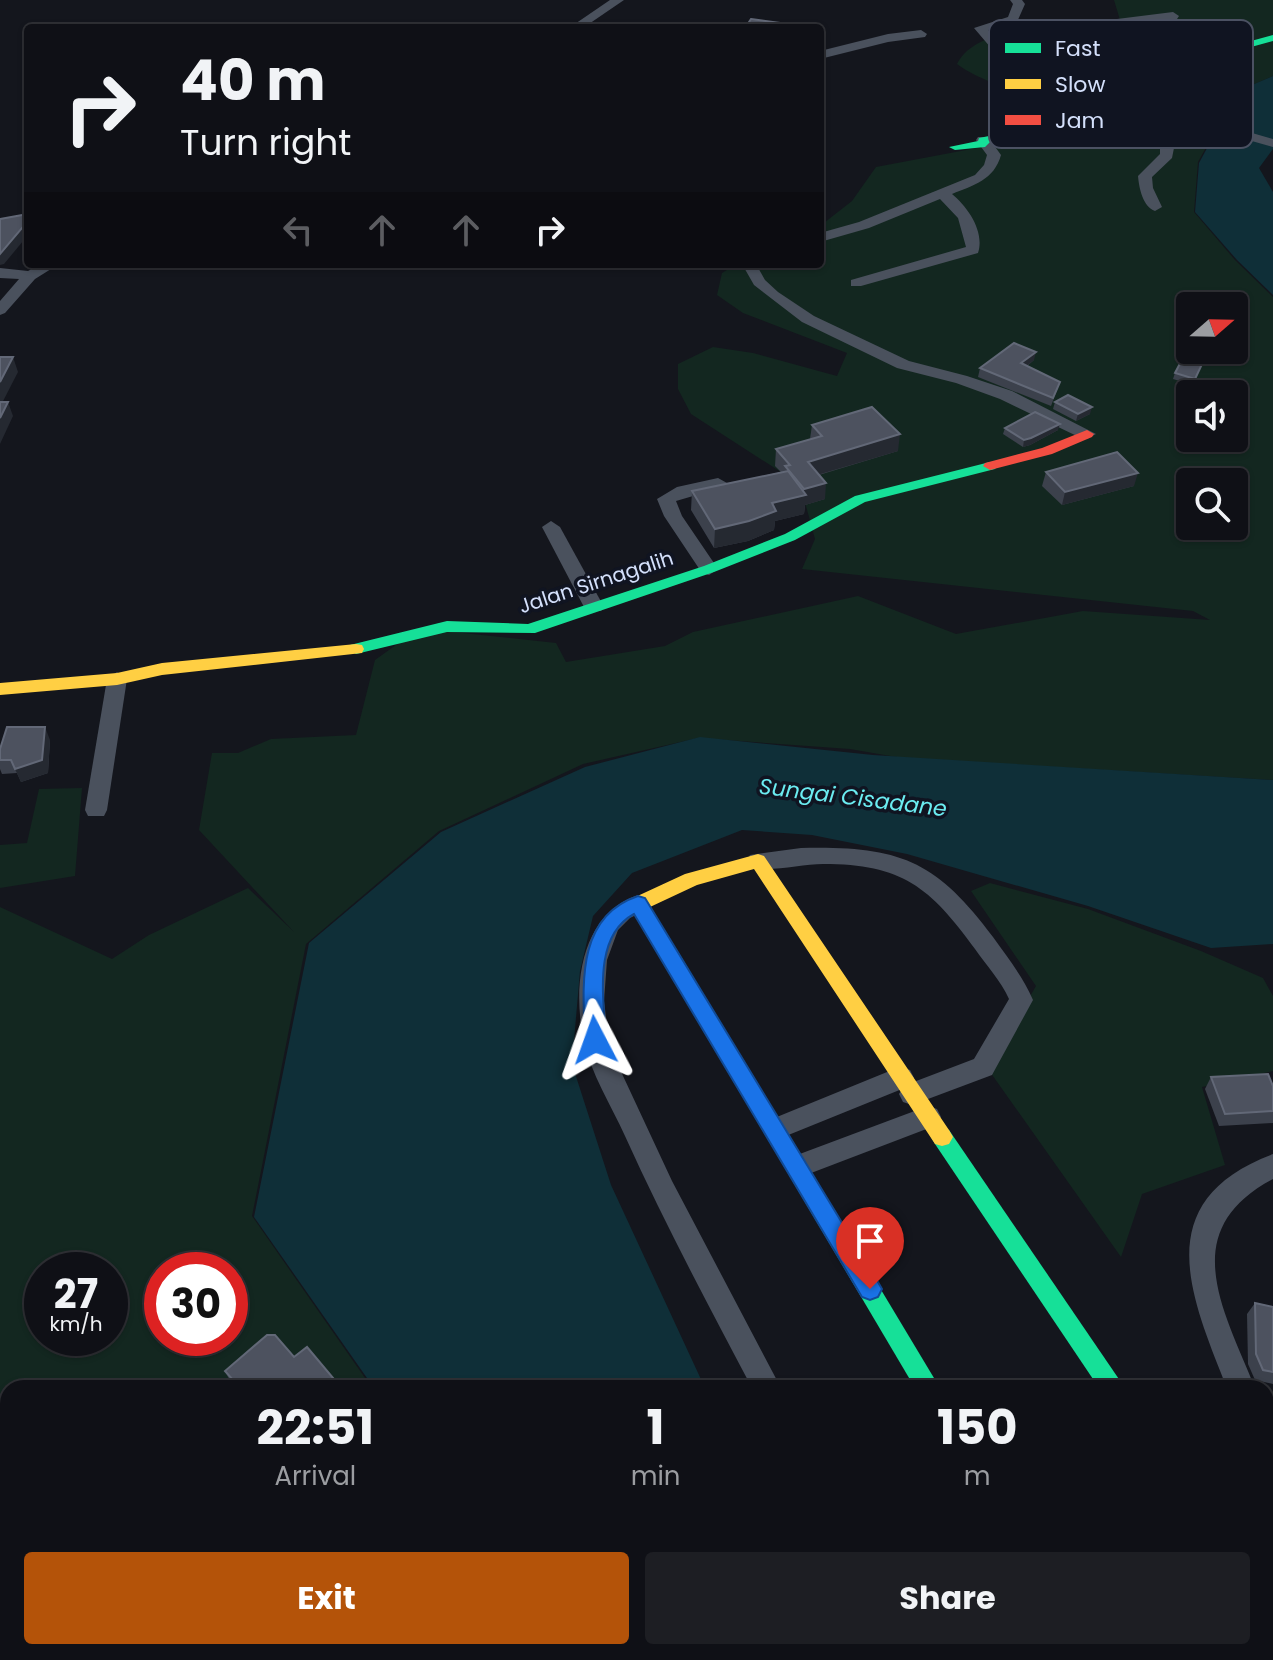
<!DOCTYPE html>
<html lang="en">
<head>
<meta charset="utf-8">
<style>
  :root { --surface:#0f1016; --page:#1d1e23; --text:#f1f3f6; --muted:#9b9da1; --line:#2f3035; --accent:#b45309 }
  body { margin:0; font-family:Poppins,sans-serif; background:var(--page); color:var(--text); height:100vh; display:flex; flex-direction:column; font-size:30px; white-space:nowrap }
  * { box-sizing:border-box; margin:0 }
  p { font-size:26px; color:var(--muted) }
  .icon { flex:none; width:44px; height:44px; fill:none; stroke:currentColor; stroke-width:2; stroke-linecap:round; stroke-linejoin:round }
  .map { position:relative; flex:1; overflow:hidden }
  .drawer { position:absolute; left:0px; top:1380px; width:1274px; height:280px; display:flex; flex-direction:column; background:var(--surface); border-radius:24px 24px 0 0; box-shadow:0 2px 6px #0004,0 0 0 2px var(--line) }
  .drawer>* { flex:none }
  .hud { position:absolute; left:24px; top:24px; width:800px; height:244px; border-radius:8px; box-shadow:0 2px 6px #0004,0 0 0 2px var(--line); background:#0f1016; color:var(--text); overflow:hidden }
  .needle { width:52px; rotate:70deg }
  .buttons { position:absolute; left:1176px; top:292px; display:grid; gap:16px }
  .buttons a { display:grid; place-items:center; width:72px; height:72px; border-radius:8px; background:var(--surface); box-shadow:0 2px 6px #0004,0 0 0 2px var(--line); font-size:40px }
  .speed { position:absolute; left:24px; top:1252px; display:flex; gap:16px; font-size:40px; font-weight:700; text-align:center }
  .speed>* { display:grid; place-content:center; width:104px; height:104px; border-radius:50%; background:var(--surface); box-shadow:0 2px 6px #0004,0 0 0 2px var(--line); line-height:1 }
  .speed small { font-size:20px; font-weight:400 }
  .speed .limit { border:12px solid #d22; background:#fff; color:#111 }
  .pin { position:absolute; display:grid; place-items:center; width:68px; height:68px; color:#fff; margin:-82px -34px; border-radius:50% 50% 50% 0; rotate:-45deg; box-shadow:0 0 8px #0007 }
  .pin .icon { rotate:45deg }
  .me { position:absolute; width:88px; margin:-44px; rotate:356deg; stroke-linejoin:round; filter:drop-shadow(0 0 6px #0008) }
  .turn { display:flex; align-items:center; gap:28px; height:168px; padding:0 24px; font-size:36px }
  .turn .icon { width:104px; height:104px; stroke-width:2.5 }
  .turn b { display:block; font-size:56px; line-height:68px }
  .lanes { display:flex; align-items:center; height:76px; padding:0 24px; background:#0003; justify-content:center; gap:40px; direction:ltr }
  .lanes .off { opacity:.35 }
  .eta { display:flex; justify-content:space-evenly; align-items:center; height:136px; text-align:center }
  .eta b { font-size:48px; font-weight:700; line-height:56px }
  .cta { display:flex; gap:16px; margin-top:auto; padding:16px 24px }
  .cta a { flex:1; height:92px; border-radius:8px; background:var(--accent); color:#fff; font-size:32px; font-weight:700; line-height:92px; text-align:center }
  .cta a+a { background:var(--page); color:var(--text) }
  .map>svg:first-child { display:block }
  .green { fill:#132720; fill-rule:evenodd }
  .water { fill:#0f2f38 }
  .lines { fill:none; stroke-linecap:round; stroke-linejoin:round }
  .street { fill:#4a515d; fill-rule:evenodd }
  .fast { fill:#16e098; fill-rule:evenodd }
  .slow { fill:#ffcf43; fill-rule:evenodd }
  .jam { fill:#f24e42; fill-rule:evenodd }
  .wall { fill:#3c414c }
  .shaded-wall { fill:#252931 }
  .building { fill:#4d525f; stroke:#626877; stroke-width:2 }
  .route { fill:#1a73e8; stroke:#114b97; stroke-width:2 }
  .labels { text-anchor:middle; stroke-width:7; stroke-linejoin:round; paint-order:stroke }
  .street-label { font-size:20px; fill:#d4e0fb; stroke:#101421 }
  .water-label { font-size:22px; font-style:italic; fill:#6becf1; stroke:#101421 }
  .key { fill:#101421; stroke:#4b5162; stroke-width:2 }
  .key-label { font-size:22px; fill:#d4e0fb }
</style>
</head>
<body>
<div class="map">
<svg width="1273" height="1660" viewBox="0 0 1273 1660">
  <rect width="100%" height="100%" fill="#14161d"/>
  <g class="green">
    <path d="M1114,0H1273V76L1247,87L1234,97L1198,162L1194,212L1235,260L1273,297V780L902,758L850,749L698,738L583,764L439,831L306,944L252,1216L372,1388H8V1489L6,1483L0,1484V907L112,959L149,935L248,888L294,932L199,830L212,753H238L271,739L356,735L375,660L403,640L444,631L556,643L566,662L665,646L693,632L858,596L956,634L1083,611L1210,620L1193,611L802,569L815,539L806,506L787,476L691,414L678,389V364L713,347L753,353L837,376L847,353L743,313L717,295L722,273L737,264H820V226L852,201L876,167L998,144L1023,132L1036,118C1015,82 988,87 957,64C973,33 1021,30 1052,34C1070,36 1097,48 1114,43C1119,41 1126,36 1130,33L1120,20ZM1190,306H1234V350H1190ZM1190,394H1234V438H1190ZM1190,482H1234V526H1190ZM42,1270H110V1338H42ZM162,1270H230V1338H162Z"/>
    <polygon points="82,788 75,876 0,888 0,845 27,843 39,789"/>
    <polygon points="990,883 1088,909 1201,951 1263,978 1273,996 1273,1071 1202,1087 1225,1165 1142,1194 1121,1257 988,1069 1036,986 971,891"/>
    <polygon points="148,1652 557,1652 563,1660 155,1660"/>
  </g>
  <g class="water">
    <polygon points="1273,76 1273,149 1259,168 1273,192 1273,295 1237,260 1195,212 1199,163 1234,98 1247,87"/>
    <polygon points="700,737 873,755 1273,780 1273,944 1211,948 1088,906 907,854 812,835 742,830 632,873 593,916 580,971 572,1064 611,1185 705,1388 374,1388 254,1217 309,943 441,832 585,767"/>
    <polygon points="560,1652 825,1652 829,1660 565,1660"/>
  </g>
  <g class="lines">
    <g class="street">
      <polygon points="610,0 624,0 583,28 569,28"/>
      <polygon points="1010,0 1022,0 1025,4 1017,22 988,30 1022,69 1133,75 1139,79 1133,83 1027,79 1014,75 974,28 1008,17 1013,4"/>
      <polygon points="1173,12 1179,16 1177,19 1156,22 1183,57 1177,61 1173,60 1144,23 1069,33 1063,29 1069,25"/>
      <polygon points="921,30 927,34 925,37 888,42 820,59 820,51 888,34"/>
      <path d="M1140,120H1207L1273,139V147L1206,128L1154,127L1174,148L1172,158L1152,177L1153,188L1162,207L1155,211C1143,207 1139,188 1138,176L1160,154V149L1145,136L1138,123Z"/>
      <path d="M978,137H988L1001,155C994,180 974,185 952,194C968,207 985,232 978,253L861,286H851V280L966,247L958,218L940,199L869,228L820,242V233L859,222L975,175L984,165L987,155L976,140Z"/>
      <polygon points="41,264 59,264 35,279 5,313 0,315 0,301 19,279 0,278 0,268 28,271"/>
      <polygon points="742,264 756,264 765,280 778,292 814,316 909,361 967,376 1012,391 1096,434 1087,439 1081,438 1000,399 956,383 897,368 802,322 754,285"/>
      <polygon points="718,478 727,483 724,487 676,501 682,516 718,569 709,575 702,573 664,516 657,499 677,487"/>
      <polygon points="551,521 560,527 604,607 601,611 587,611 584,607 542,527"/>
      <polygon points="117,672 127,679 107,810 104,816 88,816 85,810 107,679"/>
      <path d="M801,848C898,846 935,859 993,937C1008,958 1023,977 1033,1000L992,1075L912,1105L903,1102L899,1094L902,1089L776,1140L767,1137L763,1129L767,1121L892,1070L901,1067L910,1070L914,1078L911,1083L974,1059L1009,999C1001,981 986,965 975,949C930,887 902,864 823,864C802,864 768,873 750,867L747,861L750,855Z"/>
      <path d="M638,895L646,898L649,904L646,910L630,918L618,930L607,960L604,1001L610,1048L672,1181L781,1388H752C708,1305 664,1222 625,1136C611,1105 591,1074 584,1041C572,988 580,914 638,895Z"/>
      <polygon points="928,1106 937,1109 941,1117 937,1125 798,1178 789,1174 785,1166 789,1158"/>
      <path d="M1273,1154V1179C1175,1231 1224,1310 1255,1388H1227C1190,1295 1148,1201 1273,1154Z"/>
      <polygon points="1266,1433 1273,1435 1273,1465 1266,1463"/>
    </g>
    <g class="fast">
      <polygon points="1273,35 1273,41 1211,58 1134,67 1150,106 1149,125 990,142 985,147 955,150 949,147 978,141 979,138 989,136 1140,120 1140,106 1124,64 1135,59 1211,52"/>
      <polygon points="990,462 997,466 995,469 865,502 795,540 714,572 535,633 447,632 356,654 348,649 350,645 447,621 528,624 704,566 785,534 855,496"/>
      <polygon points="670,948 677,950 940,1388 915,1388 663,962 660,956 663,950"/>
      <polygon points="942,1128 949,1130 1125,1388 1099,1388 935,1144 931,1137 935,1130"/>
    </g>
    <g class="slow">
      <polygon points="356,644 362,645 364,649 362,653 162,675 117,685 0,695 0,683 117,673 162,663"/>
      <polygon points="758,854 764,856 949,1130 953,1137 949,1144 942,1146 935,1144 754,869 697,885 650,907 680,956 677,962 670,964 663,962 629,904 631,899 685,874"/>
    </g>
    <polygon class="jam" points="1087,430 1094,434 1092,437 1052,454 990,470 983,466 985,463 1042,448"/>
  </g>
  <g class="wall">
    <polygon points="1034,360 1027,366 1060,382 1051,406 978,377 980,368"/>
    <polygon points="1203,362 1193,385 1173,379 1175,373"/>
    <polygon points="1055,402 1090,414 1076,421 1053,409"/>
    <polygon points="812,425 898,451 819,475 825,499 805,505 804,514 775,521 774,530 748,541 714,548 691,510 692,491 781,472 775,466 776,449 810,439"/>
    <polygon points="1005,428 1058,430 1030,445 1023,447 1003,434"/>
    <polygon points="1046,472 1134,486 1062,505 1042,486"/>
    <polygon points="50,740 48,773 21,782 17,773 2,774 0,769 0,749"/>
    <polygon points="1211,1077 1273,1086 1273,1123 1219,1126 1205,1089"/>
    <polygon points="1255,1303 1273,1307 1273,1384 1255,1380 1248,1364 1247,1314"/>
    <polygon points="294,1357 339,1385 340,1388 236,1388 230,1381 225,1371"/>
    <polygon points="1273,1396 1273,1433 1266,1424 1266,1400"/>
    <polygon points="1030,1652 1262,1652 1267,1660 1034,1660"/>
  </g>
  <g class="shaded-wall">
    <polygon points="28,221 28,235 4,264 0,265 0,254"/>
    <polygon points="1036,352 1034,360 1019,372 1021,363"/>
    <polygon points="13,357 18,372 0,407 0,382"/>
    <polygon points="8,402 13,416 0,444 0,418"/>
    <polygon points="1092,407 1090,414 1076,421 1078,414"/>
    <polygon points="1060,424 1058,430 1030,445 1023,447 1024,440"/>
    <polygon points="900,434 898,451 807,478 808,462"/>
    <polygon points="1138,473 1134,486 1062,505 1065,492"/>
    <polygon points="826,483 825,499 805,505 804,514 775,521 774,530 748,541 714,548 715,529 772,503 804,496 804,489"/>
    <polygon points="45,727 50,740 48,773 21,782 15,769"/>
    <polygon points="1273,1606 1273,1613 1266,1616 1266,1610"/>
  </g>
  <g class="building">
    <polygon points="751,19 802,26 800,28 704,28 706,24 745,28"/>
    <polygon points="28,214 28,221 0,254 0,219"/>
    <polygon points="1014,343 1036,352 1021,363 1060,382 1053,398 980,368"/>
    <polygon points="1185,354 1203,362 1195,379 1175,373"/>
    <polygon points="0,357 13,357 0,382"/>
    <polygon points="1068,395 1092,407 1078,414 1055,402"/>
    <polygon points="0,402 8,402 0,418"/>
    <polygon points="872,407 900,434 808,462 826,483 804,489 785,466 790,465 776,449 822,436 812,425"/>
    <polygon points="1035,412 1060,424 1031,438 1024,440 1005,428"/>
    <polygon points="1117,452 1138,473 1065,492 1046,472"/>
    <polygon points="788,471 806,495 772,503 776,511 749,521 715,529 692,491"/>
    <polygon points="7,727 45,727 42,760 15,769 11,760 0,760 0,749"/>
    <polygon points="1268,1074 1273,1086 1273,1111 1225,1114 1211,1077"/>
    <polygon points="1255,1303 1273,1307 1273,1372 1263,1370 1256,1354"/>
    <polygon points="267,1335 275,1335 294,1357 307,1347 339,1385 335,1388 240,1388 225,1371"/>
    <polygon points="1273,1396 1273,1413 1266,1405 1266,1400"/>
    <polygon points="1266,1562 1273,1573 1273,1606 1266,1610"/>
    <polygon points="1048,1652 1262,1652 1267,1660 1052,1660"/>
  </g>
  <path class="route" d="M638,896L645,898L878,1282L882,1289L878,1297L870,1300L862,1297L634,914C592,937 604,1000 606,1040L603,1046L595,1049L588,1046L585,1040C583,987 575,917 638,896Z"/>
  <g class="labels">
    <g class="street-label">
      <text transform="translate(596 582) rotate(-18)" y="7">Jalan Sirnagalih</text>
    </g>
    <g class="water-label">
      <text transform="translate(853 797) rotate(7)" y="8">Sungai Cisadane</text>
    </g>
  </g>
  <rect x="989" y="20" width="264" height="128" rx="12" class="key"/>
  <rect x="1005" y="43" width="36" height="10" fill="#16e098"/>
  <rect x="1005" y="79" width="36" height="10" fill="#ffcf43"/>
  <rect x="1005" y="115" width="36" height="10" fill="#f24e42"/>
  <g class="key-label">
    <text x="1055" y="56">Fast</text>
    <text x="1055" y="92">Slow</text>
    <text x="1055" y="128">Jam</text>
  </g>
</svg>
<div class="buttons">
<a><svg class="needle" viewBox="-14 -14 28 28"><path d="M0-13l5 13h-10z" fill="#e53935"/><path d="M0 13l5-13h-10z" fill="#9b9da1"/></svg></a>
<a><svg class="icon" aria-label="sound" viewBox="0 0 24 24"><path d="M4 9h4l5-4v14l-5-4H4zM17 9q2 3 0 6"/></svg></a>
<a><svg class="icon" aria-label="search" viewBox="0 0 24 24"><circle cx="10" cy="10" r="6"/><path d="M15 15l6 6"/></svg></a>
</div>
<div class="speed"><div>27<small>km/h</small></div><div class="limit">30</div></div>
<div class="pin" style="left:870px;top:1289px;background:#d93025"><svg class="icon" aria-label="arrive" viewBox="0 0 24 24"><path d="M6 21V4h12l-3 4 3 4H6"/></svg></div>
<svg class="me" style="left:595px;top:1040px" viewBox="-20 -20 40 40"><path d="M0-17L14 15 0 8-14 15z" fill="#1a73e8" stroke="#fff" stroke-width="4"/></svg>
<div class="hud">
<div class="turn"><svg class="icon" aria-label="right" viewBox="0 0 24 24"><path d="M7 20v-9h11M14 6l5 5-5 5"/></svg><div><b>40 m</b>Turn right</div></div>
<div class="lanes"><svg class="icon off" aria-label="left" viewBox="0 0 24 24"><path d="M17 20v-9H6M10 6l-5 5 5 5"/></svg><svg class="icon off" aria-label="ahead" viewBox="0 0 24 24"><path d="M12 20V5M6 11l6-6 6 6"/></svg><svg class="icon off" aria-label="ahead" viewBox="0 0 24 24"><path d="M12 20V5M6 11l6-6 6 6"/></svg><svg class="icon" aria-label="right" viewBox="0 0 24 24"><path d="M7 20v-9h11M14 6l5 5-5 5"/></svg></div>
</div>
<section class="drawer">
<div class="eta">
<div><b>22:51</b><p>Arrival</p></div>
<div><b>1</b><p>min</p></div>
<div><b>150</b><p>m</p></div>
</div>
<div class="cta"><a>Exit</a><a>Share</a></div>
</section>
</div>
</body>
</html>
